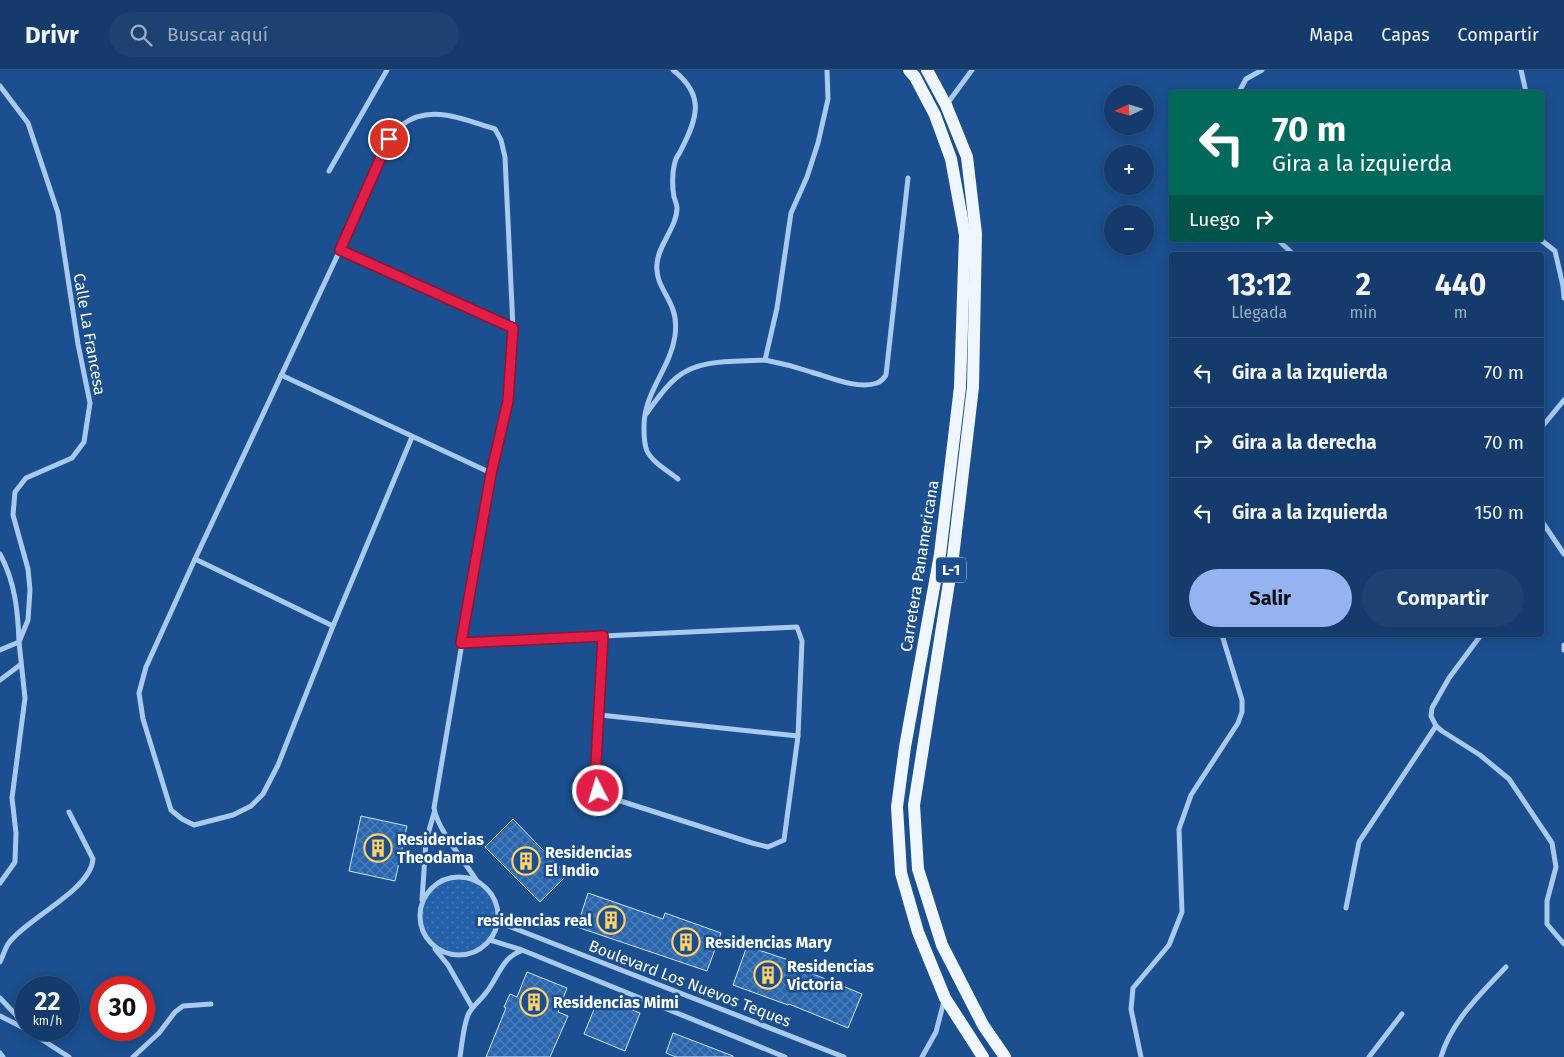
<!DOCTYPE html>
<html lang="es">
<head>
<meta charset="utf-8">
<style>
  :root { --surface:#143b6b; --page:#1d4271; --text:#f1f3f6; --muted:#9dadc1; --line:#33557e; --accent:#95b2f1 }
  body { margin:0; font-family:"Fira Sans",sans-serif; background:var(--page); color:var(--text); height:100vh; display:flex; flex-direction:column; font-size:19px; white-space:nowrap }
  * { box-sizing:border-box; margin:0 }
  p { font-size:16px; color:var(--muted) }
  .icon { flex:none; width:28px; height:28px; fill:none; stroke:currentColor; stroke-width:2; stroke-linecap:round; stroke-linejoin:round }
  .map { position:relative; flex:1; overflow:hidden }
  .drawer { position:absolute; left:1169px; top:182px; width:375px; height:385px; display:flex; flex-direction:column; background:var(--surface); border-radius:5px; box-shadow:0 2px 12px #0003,0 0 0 1px var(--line) }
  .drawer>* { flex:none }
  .guide { position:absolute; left:1169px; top:20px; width:375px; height:152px; border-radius:5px; box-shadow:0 2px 12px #0003,0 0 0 1px var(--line); background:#00695c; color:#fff; overflow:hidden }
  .needle { width:32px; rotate:266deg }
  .fabs { position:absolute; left:1104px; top:15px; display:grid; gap:10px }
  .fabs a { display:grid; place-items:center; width:50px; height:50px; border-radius:50%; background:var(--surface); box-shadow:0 2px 12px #0003,0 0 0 1px var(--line); font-size:25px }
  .speed { position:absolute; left:15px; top:906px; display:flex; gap:10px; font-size:25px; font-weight:700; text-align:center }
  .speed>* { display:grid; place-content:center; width:65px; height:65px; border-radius:50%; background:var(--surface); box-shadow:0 2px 12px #0003,0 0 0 1px var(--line); line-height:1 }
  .speed small { font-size:12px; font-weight:400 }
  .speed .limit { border:8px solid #d22; background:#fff; color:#111 }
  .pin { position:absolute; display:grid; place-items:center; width:42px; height:42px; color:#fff; margin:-21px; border:2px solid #fff; border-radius:50%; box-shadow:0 1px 5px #0007 }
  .me { position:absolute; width:55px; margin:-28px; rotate:355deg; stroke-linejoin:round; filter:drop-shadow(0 0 4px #0008) }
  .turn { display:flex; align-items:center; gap:18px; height:105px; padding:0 20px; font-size:22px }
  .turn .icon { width:65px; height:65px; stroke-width:2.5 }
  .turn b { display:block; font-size:35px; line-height:42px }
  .then { display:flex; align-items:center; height:48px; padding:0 20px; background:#0003; gap:10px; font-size:19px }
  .eta { display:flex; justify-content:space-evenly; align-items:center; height:85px; text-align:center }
  .eta b { font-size:30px; font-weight:700; line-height:35px }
  .button { display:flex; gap:10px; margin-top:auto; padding:10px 20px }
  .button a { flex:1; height:58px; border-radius:30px; background:var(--accent); color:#111; font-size:20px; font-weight:700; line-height:58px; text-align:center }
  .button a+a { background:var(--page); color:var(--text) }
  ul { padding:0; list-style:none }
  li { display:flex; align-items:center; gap:15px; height:70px; padding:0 20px; border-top:1px solid var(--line) }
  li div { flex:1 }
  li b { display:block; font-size:19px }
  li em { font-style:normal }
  header { display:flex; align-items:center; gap:30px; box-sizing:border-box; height:70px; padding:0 25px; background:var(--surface); border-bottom:1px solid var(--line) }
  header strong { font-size:24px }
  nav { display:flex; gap:28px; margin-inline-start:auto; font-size:18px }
  .search { width:350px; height:45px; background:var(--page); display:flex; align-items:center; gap:12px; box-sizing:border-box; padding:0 18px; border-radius:28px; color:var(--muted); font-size:19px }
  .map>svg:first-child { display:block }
  .green { fill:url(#green-dots) }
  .building { fill:url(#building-cross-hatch); stroke:#cfe3fa }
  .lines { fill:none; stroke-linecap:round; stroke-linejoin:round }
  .minor { stroke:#a9c9ee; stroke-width:5 }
  .primary { stroke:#f0f6ff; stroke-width:12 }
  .route-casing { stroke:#92132f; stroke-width:12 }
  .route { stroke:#e11d48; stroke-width:9 }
  .labels { text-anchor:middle; stroke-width:5; stroke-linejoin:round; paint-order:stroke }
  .shield { fill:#1b4f8f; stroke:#bbcadd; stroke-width:1 }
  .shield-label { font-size:15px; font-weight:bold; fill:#fff }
  .street-label { font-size:16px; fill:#fff; stroke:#1b4f8f }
  .poi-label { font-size:16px; font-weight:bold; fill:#fff; stroke:#1b4f8f; text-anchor:start }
</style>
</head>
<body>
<header>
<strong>Drivr</strong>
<div class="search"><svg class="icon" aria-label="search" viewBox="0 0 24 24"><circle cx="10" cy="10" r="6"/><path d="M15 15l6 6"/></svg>Buscar aquí</div>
<nav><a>Mapa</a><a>Capas</a><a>Compartir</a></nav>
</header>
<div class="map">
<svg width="1564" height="987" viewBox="0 0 1564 987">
  <defs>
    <pattern id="green-dots" width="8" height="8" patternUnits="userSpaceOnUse" patternTransform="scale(1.25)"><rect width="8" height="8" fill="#2461a8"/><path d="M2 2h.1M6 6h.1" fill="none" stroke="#4579b5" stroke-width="1.8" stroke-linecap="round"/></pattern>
    <pattern id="building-cross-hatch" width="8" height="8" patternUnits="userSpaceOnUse" patternTransform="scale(1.25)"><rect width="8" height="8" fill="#2a66ad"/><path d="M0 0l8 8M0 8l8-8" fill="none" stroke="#4a7db9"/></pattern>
  </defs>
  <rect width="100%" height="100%" fill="#1b4f8f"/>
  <path class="green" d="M458,807C480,808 498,824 496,847C496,855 493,862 490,870C481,876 471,883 459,883C412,883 404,813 458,807Z"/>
  <g class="building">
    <polygon points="361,746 407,756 395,811 349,801"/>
    <polygon points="513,749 567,805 540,832 485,777"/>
    <polygon points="588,823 663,849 665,843 721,863 707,901 577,857"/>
    <polygon points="747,876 803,895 801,899 862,924 848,958 789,934 788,935 733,915"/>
    <polygon points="527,902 567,918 558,942 568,946 550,987 486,987 506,938 504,937 510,924 517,927"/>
    <polygon points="599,927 640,943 625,981 584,964"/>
    <polygon points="673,963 733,986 733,987 676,987 666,983"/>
  </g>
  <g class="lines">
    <g class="minor">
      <path d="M673,0C705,25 698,47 681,80C680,83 677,86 676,89C672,99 672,117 674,127C675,130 677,134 677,138C677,157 658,175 657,194C655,213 668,224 673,240C676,248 676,258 675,266C670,300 643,322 644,359C644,366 644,374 647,381C653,393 668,401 678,409"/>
      <polyline points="1521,0 1526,22"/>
      <polyline points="0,16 28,53 58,143 78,274 90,333 84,372 72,388 26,408 15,422 13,445 28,499 30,520 28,550 19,572 25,628 12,728 16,763 15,792 0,813"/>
      <polyline points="1239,22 1246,9 1262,0"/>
      <polyline points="947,34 972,0"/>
      <polyline points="329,101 387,0"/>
      <polyline points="1278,170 1294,185"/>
      <polyline points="1541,170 1555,181 1563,216 1564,228"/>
      <polyline points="340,180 513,258"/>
      <path d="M765,290C781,293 796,297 811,302C829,307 858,320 877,313C880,312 884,308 886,305L908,108"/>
      <polyline points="281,305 491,403"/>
      <path d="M646,344C655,332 664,318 676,308C699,288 736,292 765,290L777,238L791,143L807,107L818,73L828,29L827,0"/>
      <polyline points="1541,358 1564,330"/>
      <path d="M412,367L333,556L278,695L263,724L251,736L233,745L194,755L182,749L171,740L143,649L139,623L146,597L195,489L340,180L389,69C393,65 397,59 402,55C430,33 465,50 495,59L501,70L505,87L513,258L507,331L491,403L434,738C437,759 465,792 477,811"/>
      <polyline points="1541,450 1564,484"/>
      <path d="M0,484C15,512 18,541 19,572L0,580"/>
      <polyline points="195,489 333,556"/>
      <polygon points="797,557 802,571 798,666 784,770 768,777 752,773 608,727 598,721 595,711 603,566"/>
      <polyline points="1481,565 1449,608 1432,638 1431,646 1436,656 1442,661 1480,685 1509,709 1552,773 1556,797 1547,831 1547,854 1564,874"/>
      <polyline points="461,573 603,566"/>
      <polyline points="1564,575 1564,580"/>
      <polyline points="0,610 20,595"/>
      <polyline points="600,645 798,666"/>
      <circle cx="459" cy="846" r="39"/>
      <polyline points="422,830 426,771 434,743"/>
      <polyline points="1346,838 1359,772 1436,656"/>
      <polyline points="498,852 844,987"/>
      <polyline points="490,870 522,880 785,987"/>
      <polyline points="435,879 448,895 472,937"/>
      <path d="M0,892C3,886 5,879 8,874C27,848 91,820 93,789L69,742"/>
      <polyline points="0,928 16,945 24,958"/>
      <polyline points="0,946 24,958"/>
      <polyline points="27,960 69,987"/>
      <polyline points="0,983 3,987"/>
      <polyline points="133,987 159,963 175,942 183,936 211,934"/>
      <path d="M460,987C462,974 463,958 468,945C472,936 479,932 485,924C498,909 501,888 521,881"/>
      <polyline points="922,987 936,962 944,931"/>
      <polyline points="1141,987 1131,939 1133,918 1169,875 1182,842 1179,759 1191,725 1238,653 1242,642 1242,630 1222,565"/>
      <polyline points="1369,987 1402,944"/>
      <path d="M1441,987C1451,952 1481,923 1506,897"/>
    </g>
    <g class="primary">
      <polyline points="909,0 915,7 935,45 951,89 965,165 960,317 940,484 905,677 897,737 901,803 918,862 945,928 983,987"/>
      <polyline points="927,0 946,35 967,87 976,164 973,317 953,487 914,735 918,799 942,875 983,955 1005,987"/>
    </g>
  </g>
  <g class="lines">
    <g class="route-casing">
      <polyline id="route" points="389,69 340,180 513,258 508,331 491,404 461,573 603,566 595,711 598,721"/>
    </g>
    <use href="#route" class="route"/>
  </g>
  <defs>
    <g id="building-ring" transform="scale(1.4375)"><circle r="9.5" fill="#1b4f8f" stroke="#ffd166" stroke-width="1.5"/><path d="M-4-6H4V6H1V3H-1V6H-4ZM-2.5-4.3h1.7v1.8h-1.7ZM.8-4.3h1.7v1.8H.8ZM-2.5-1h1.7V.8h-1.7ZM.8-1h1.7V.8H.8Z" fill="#ffd166"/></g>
  </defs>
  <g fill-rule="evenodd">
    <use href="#building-ring" x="378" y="778"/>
    <use href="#building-ring" x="526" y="791"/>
    <use href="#building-ring" x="611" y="850"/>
    <use href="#building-ring" x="686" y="872"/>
    <use href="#building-ring" x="768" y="905"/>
    <use href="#building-ring" x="534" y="932"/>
  </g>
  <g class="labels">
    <rect class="shield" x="936" y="487.5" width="30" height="25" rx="4"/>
    <g class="shield-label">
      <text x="951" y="505">L-1</text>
    </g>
    <g class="street-label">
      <text transform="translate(90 264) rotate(80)" y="6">Calle La Francesa</text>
      <text transform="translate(919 496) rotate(-81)" y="6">Carretera Panamericana</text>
      <text transform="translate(690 913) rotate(21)" y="6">Boulevard Los Nuevos Teques</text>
    </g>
    <g class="poi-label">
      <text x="397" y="775">Residencias<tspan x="397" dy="18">Theodama</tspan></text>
      <text x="545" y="788">Residencias<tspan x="545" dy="18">El Indio</tspan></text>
      <text x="592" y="856" text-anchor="end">residencias real</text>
      <text x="705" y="878">Residencias Mary</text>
      <text x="787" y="902">Residencias<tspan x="787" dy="18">Victoria</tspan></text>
      <text x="553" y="938">Residencias Mimi</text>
    </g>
  </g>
</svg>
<div class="fabs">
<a><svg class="needle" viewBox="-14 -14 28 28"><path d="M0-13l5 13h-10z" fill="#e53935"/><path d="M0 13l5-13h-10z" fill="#9dadc1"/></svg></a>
<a>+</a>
<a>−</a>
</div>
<div class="speed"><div>22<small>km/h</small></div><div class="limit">30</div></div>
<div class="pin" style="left:389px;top:69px;background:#d93025"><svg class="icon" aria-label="arrive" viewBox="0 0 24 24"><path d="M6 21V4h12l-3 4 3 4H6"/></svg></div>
<svg class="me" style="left:598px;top:721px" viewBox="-20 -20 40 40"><circle r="17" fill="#e11d48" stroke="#fff" stroke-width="3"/><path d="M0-11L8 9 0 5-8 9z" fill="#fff"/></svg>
<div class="guide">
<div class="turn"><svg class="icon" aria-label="left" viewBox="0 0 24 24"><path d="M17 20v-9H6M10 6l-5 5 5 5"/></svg><div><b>70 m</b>Gira a la izquierda</div></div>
<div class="then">Luego<svg class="icon" aria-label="right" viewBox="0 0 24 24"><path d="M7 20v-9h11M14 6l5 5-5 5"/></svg></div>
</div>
<section class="drawer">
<div class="eta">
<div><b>13:12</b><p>Llegada</p></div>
<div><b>2</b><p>min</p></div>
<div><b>440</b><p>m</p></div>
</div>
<ul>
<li><svg class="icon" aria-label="left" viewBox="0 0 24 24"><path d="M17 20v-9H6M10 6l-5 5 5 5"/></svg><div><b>Gira a la izquierda</b></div><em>70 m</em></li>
<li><svg class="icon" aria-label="right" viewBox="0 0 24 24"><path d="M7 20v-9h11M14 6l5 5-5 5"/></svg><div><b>Gira a la derecha</b></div><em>70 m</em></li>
<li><svg class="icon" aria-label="left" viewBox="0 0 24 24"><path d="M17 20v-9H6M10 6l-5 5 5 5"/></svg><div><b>Gira a la izquierda</b></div><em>150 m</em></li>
</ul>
<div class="button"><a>Salir</a><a>Compartir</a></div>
</section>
</div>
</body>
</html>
